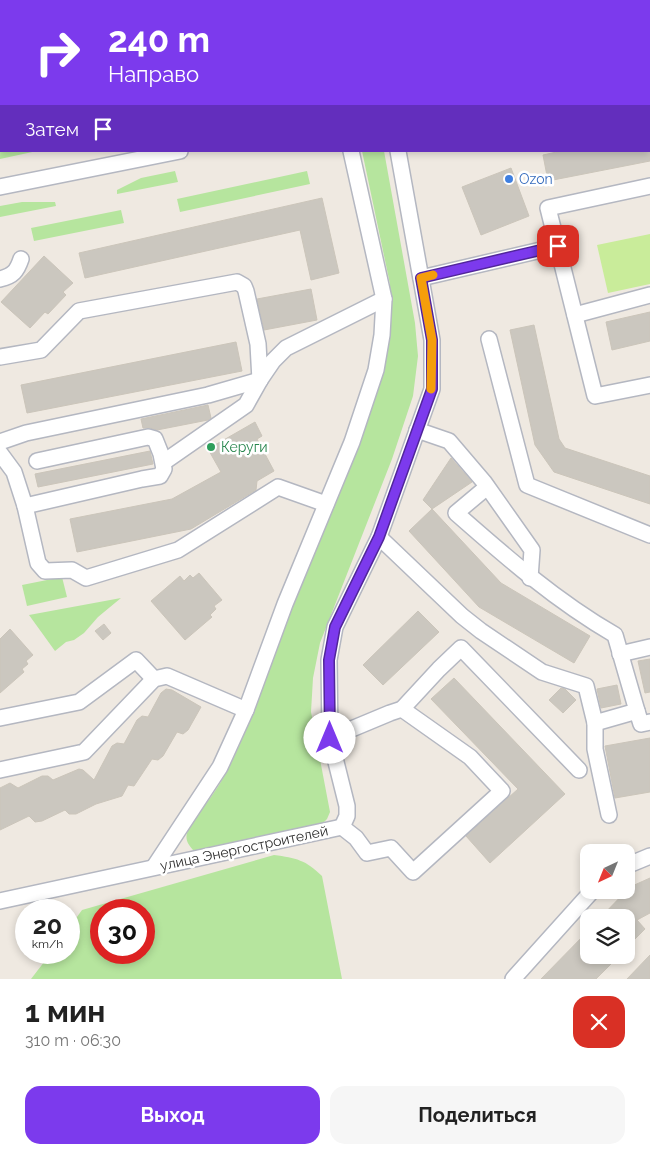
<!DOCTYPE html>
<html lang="ru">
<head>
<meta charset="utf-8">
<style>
  :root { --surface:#fff; --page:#f6f6f6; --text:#222; --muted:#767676; --accent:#7c3aed }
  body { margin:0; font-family:Raleway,sans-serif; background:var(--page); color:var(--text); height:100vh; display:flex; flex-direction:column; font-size:19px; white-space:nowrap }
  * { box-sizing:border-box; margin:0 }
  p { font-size:16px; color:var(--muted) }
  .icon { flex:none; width:28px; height:28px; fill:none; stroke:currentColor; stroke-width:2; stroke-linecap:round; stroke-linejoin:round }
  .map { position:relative; height:979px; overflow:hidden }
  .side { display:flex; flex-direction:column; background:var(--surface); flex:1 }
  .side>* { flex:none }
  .hud { position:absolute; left:0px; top:0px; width:650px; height:152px; box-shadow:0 2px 8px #0003; background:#7c3aed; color:#fff; overflow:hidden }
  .needle { width:32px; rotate:223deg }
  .tools { position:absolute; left:580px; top:844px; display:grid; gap:10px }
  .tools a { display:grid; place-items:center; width:55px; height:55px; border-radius:10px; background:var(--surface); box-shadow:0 2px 8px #0003; font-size:25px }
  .speed { position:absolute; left:15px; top:899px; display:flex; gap:10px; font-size:25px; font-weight:700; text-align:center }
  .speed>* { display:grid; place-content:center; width:65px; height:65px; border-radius:50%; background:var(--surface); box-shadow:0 2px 8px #0003; line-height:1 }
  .speed small { font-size:12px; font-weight:400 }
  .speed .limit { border:8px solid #d22; background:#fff; color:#111 }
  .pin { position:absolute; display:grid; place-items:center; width:42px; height:42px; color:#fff; margin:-21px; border-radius:10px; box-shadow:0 2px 8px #0006 }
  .me { position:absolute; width:55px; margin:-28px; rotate:0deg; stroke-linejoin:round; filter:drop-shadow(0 0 4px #0008) }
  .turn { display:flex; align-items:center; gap:18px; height:105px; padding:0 25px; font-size:22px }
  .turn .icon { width:65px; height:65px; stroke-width:2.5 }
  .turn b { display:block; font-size:35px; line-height:42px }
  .then { display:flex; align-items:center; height:48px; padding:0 25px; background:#0003; gap:10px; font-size:19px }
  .round { display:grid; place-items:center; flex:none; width:52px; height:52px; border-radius:15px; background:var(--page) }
  .headline { display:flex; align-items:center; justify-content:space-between; height:85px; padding:0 25px }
  h1 { font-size:30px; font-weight:700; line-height:38px }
  .cta { display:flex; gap:10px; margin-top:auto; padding:10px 25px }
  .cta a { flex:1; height:58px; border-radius:15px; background:var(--accent); color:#fff; font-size:20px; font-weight:700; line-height:58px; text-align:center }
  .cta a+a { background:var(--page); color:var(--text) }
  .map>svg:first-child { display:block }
  .green { fill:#b6e59e; fill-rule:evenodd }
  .pitch { fill:#c9ec9a }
  .building { fill:#cbc7bf; stroke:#cbc5ba }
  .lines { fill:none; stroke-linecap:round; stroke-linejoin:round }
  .minor-casing { stroke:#b4b7c1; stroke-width:18 }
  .minor { stroke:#fff; stroke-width:15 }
  .route-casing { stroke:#51269a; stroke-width:12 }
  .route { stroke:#7c3aed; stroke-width:9 }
  .slow { stroke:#f59e0b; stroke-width:9 }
  .shop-dot { fill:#3f7fe0; stroke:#fff; stroke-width:2 }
  .leisure-dot { fill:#2e9e5b; stroke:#fff; stroke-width:2 }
  .labels { text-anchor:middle; stroke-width:5; stroke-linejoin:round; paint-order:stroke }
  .shop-label { font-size:14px; fill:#366cbe; stroke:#fff; text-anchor:start }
  .leisure-label { font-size:14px; fill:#27864d; stroke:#fff; text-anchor:start }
  .street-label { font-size:14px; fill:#2e2e2e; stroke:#fff }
</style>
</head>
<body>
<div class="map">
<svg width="650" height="979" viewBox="0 0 650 979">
  <rect width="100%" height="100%" fill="#efe9e1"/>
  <g class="green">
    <polygon points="1,60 1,151 37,151 0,159"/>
    <path d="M362,151H384L415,323L418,356L413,396L392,459L320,643L313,678L311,712L330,812L327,819L321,825L204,850H193C189,845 185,841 187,833C190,819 205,807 213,794C225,777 234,758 242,739L382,365L390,316V284Z"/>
    <polygon points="175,171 178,182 117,194 117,190 141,178"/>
    <polygon points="307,171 310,184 180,212 177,199"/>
    <polygon points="22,202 55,202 56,206 0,217 0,206"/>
    <polygon points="121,210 124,223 34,241 31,228"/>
    <polygon points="62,577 67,597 27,606 22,585"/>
    <polygon points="121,598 98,617 84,633 74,640 66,642 55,651 29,615"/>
    <path d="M274,855C296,858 306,860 322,876L342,979H31L51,953L69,952V928L82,910ZM101,910H144V952H101Z"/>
  </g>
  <polygon class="pitch" points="650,234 650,284 608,293 597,245"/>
  <g class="building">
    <polygon points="561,151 650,151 650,161 548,181 543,155"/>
    <polygon points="511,168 529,216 481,235 462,187"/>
    <polygon points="322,198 339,273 311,280 300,230 85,278 79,253"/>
    <polygon points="44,256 73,283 63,292 66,295 48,314 45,312 30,328 1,302"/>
    <polygon points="311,289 317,320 264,330 257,299"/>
    <polygon points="650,312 650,341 612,350 606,322"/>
    <polygon points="534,325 559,439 565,448 650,476 650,504 554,472 535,445 510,330"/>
    <polygon points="236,342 242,371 27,413 21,385"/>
    <polygon points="208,405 211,418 208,420 157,430 150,428 143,428 141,419"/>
    <polygon points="255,422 262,436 257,439 274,471 257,481 256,490 191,529 77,552 70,519 172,499 221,472 208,449"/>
    <polygon points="150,451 153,464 38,487 35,474"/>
    <polygon points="451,458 472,482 432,509 423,500"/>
    <polygon points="432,509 501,583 590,636 574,663 479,607 409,531"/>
    <polygon points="199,573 222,600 214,606 216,609 210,615 212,617 185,640 151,601 180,576 184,581 190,575 193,578"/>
    <polygon points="418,611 439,632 383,685 363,665"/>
    <polygon points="104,624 111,633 103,640 95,631"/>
    <polygon points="10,629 33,655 26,661 28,664 22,669 24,672 0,693 0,639"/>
    <polygon points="650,659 650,692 645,693 638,661"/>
    <polygon points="454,678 565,794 490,863 466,836 518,789 431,699"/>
    <polygon points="617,685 621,704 601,708 597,689"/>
    <polygon points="561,688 565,689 576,700 563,713 549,700"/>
    <polygon points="166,689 172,690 201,707 188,730 183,734 177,732 163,756 158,760 152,759 134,786 128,785 122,796 96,804 76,814 69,814 65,810 42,821 35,822 29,816 0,830 0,788 10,783 18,788 42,776 48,776 53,780 79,769 83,770 94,780 112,746 117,743 124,744 137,720 142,716 148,717 161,693"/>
    <polygon points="650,738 650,792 615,798 605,746"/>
    <polygon points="650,878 650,913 637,920 645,929 626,948 626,918 600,918 630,887"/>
    <polygon points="589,930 589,955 620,955 596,979 541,979"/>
    <polygon points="650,955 650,979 627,979"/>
  </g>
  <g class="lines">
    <g class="minor-casing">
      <g id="minor">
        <polyline points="15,0 15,1"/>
        <polyline points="86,0 86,1"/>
        <polyline points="207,0 207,1"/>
        <polyline points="319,0 319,1"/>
        <polyline points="353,0 354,1"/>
        <polyline points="601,0 601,1"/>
        <polyline points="628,0 629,1"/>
        <polyline points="649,49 650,48"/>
        <polyline points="650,186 548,208 595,396 650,385"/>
        <polyline points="0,187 180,151"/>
        <polyline points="421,278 558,246"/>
        <path d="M0,279C13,276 17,271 21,259"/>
        <polyline points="575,315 650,295"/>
        <polyline points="489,339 527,485 650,535"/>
        <polyline points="0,357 41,350 79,311 237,282 244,286 246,291 258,344 260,380 273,361 286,348 384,299"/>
        <polyline points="417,430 449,441 484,482 532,550 530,578"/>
        <polyline points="0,442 26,433 208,395 260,380"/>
        <polyline points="0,453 14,472 25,506 38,563 45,571 72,570 86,578 178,550 278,487 326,504"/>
        <polyline points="164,462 246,405 260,380"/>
        <polyline points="25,506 142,479 160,476 164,469 161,454 155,439 148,437 37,461"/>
        <path d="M379,537L462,616L481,631L542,672L586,686L595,723L637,711L615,635C556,601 506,557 456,513L487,487"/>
        <polyline points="620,654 650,647"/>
        <polyline points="637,711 641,724 650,722"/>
        <polyline points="0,718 79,702 136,660 154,679"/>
        <polyline points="595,723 595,749 609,815"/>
        <polyline points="330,738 390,713 402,709 439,669 461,648 579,770"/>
        <polyline points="0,770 84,752 154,679 167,676 246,710"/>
        <polyline points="342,827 347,816 347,806 330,738 329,660 335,627 379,537 432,389 432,340 398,151"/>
        <polyline points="342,827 356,838 367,853 391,848 413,872 502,791 470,757 402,709"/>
        <polyline points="626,866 650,856"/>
        <polyline points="154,867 220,767 246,710 285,604 352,442 376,370 382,335 384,299 351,151"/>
        <polyline points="0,901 342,827"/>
        <polyline points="513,979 593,890"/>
      </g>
    </g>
    <use href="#minor" class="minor"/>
  </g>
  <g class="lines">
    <g class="route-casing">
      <polyline id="route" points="330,738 329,660 335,627 379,537 432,389 432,340 421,278 558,246"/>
    </g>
    <use href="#route" class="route"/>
    <polyline class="slow" points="431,389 432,340 421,278 433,275"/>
  </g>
  <circle class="shop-dot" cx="509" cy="179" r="5"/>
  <circle class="leisure-dot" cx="211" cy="447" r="5"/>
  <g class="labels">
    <g class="shop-label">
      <text x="519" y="184">Ozon</text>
    </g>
    <g class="leisure-label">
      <text x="221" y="452">Керуги</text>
    </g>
    <g class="street-label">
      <text transform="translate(244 848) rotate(-12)" y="5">улица Энергостроителей</text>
    </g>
  </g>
</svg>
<div class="tools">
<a><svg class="needle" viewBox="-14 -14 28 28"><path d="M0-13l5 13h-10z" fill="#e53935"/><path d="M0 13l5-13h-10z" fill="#767676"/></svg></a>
<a><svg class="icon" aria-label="layers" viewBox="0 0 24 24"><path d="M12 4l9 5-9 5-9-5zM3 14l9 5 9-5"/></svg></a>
</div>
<div class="speed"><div>20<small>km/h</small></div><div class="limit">30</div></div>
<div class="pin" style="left:558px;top:246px;background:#d93025"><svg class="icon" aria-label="arrive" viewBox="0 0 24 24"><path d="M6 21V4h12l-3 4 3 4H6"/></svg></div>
<svg class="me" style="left:330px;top:738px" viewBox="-20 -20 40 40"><circle r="19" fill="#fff"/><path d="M0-13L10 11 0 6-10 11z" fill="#7c3aed"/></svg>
<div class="hud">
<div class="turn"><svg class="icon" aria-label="right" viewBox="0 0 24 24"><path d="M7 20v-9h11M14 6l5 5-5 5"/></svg><div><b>240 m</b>Направо</div></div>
<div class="then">Затем<svg class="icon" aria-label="arrive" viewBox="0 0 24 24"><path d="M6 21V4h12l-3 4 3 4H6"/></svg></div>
</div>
</div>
<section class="side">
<div class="headline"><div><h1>1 мин</h1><p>310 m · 06:30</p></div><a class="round" style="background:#d93025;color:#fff"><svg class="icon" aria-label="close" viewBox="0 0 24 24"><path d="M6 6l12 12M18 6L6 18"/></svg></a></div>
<div class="cta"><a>Выход</a><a>Поделиться</a></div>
</section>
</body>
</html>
